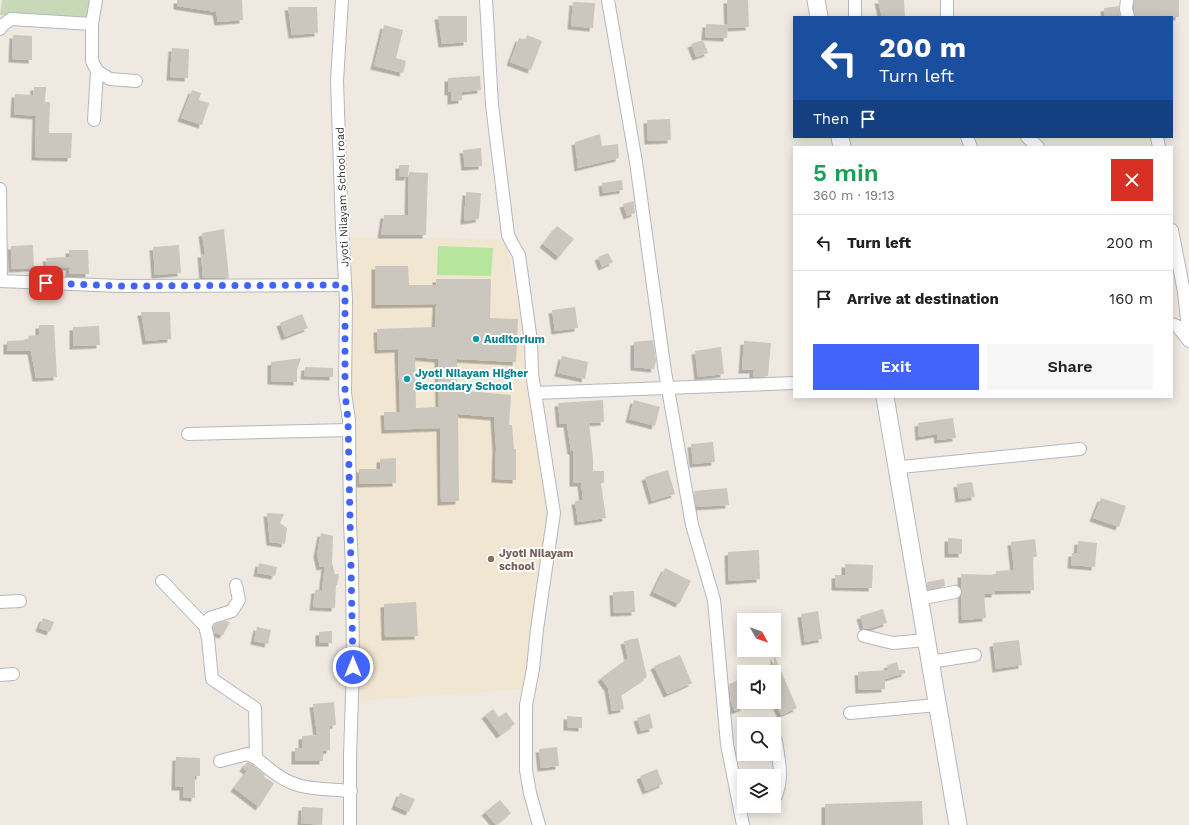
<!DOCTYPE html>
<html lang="en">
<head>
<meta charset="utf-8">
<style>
  :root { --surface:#fff; --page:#f6f6f6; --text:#202124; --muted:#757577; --line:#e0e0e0; --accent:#4264fb }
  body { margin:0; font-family:"Work Sans",sans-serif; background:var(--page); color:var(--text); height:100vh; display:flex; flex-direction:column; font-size:15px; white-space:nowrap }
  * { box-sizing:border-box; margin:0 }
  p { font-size:13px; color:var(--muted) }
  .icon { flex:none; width:22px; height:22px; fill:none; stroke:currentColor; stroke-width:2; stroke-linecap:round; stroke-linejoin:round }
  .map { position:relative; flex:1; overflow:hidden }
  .panel { position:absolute; left:793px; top:146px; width:380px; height:252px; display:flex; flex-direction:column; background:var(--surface); border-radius:0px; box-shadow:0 2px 10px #0003 }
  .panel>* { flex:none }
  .guide { position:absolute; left:793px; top:16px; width:380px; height:122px; border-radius:0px; box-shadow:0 2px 10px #0003; background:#1a4fa0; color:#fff; overflow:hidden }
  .needle { width:26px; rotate:130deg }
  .tools { position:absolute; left:737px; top:613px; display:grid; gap:8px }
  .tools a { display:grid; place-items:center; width:44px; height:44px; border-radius:0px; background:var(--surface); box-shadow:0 2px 10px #0003; font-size:20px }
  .pin { position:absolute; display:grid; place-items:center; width:34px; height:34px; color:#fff; margin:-17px; border-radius:8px; box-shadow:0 2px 6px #0006 }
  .me { position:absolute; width:44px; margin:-22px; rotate:0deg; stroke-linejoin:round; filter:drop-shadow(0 0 3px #0008) }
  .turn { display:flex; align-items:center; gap:14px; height:84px; padding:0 20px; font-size:18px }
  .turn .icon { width:52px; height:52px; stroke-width:2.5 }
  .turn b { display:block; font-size:28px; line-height:34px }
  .then { display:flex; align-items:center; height:38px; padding:0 20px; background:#0003; gap:8px; font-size:15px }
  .round { display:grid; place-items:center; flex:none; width:42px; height:42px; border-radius:0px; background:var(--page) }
  .summary { display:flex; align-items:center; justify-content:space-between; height:68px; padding:0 20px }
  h1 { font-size:24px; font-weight:600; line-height:30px; color:#1e9e55 }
  .cta { display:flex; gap:8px; margin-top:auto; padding:8px 20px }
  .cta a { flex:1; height:46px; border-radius:0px; background:var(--accent); color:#fff; font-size:16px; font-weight:600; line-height:46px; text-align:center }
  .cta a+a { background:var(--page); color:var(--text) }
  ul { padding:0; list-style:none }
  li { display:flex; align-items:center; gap:12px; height:56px; padding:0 20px; border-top:1px solid var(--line) }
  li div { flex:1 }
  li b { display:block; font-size:15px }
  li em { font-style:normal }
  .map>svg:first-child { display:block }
  .education { fill:#f0e6d1 }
  .green { fill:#b6e59e }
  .cemetery { fill:#c8d9b8 }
  .building { fill:#cbc7bf; fill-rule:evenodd; filter:url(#shadow) }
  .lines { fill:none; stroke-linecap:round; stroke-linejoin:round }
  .street-casing { stroke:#b4b7c1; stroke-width:14 }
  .secondary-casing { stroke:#b4b7c1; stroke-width:19 }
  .street { stroke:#fff; stroke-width:12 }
  .secondary { stroke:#fff; stroke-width:17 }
  .route { stroke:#4264fb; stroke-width:7; stroke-dasharray:0 12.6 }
  .culture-dot { fill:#0f9aa8; stroke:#fff; stroke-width:1.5 }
  .education-dot { fill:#8d6e63; stroke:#fff; stroke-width:1.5 }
  .labels { text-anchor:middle; stroke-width:4; stroke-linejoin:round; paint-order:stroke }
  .street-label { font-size:11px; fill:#2e2e2e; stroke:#fff }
  .culture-label { font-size:11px; font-weight:bold; fill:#0d838f; stroke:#fff; text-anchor:start }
  .education-label { font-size:11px; font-weight:bold; fill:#785e54; stroke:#fff; text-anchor:start }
</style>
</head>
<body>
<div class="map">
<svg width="1189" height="825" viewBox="0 0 1189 825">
  <defs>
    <filter id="shadow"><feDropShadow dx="-3.5" dy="3.5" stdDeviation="0" flood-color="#0004"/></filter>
  </defs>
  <rect width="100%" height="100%" fill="#efe9e1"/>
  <polygon class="education" points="348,237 505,239 520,312 548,519 523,689 360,701"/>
  <polygon class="green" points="438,246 493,248 491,276 437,275"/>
  <polygon class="cemetery" points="2,0 90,0 88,16 77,20 0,15"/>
  <g class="building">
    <polygon points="177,0 242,0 243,20 218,22 216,12 177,6"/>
    <polygon points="727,0 748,0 749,27 728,28"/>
    <polygon points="878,0 904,0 905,17 882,17"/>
    <polygon points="1134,0 1179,0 1179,17 1135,17 1134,8"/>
    <polygon points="573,2 595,3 593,28 571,26"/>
    <polygon points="1119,6 1120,17 1105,17 1104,8"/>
    <polygon points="288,7 317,7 318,33 292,35"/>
    <polygon points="438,16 467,16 467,42 442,44"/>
    <polygon points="706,24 728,25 727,38 705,37"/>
    <polygon points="384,25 403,30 396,58 406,61 403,73 374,66"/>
    <polygon points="13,35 32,36 32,60 12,59"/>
    <polygon points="527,35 542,41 531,70 510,62 519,38 525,40"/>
    <polygon points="703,40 708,53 696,57 691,44"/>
    <polygon points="172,48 189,49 188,78 170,77"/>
    <polygon points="480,76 481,90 462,92 462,100 451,101 451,92 448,92 448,78"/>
    <polygon points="34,87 46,87 45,102 50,102 49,133 72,133 71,158 35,157 36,116 14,114 15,94 33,95"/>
    <polygon points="192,90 201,93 199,100 209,103 202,125 181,118"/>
    <polygon points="670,119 671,140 648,141 647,120"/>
    <polygon points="600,134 602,146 618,144 619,158 578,168 575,142"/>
    <polygon points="481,148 482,166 465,167 463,150"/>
    <polygon points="399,165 409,165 408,177 399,177"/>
    <polygon points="409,172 428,173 426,235 381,235 384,215 408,215"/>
    <polygon points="622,180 623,190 603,193 602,183"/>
    <polygon points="466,192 481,193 479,219 464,221"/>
    <polygon points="634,201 635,213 627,216 623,204"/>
    <polygon points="557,226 574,239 559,257 543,244"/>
    <polygon points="224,229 229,278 203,278 201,254 205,254 202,233"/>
    <polygon points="33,245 34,268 12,269 11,246"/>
    <polygon points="179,245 181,273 155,275 153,247"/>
    <polygon points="69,250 88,250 89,274 69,274 69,267 47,268 46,258 69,257"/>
    <polygon points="608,253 613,262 602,267 598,257"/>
    <path d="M375,266H408L409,285H436V279H491L490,318L518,319L516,362L457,359V390L511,395L509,425H512L514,449H516V480L495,479L496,448L494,417L458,414L459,501L441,502L440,428L385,430L384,412H400L398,349L378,350L377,329L435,327L436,306V304L375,305ZM415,357L438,359L439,407L416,408Z"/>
    <polygon points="575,307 578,328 555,331 552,310"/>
    <polygon points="141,312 170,312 171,339 146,341"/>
    <polygon points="302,314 308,328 285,337 280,323"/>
    <polygon points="39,325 54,325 57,377 36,378 31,351 7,351 7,341 29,340 28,336 39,335"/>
    <polygon points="99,326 100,345 73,346 73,327"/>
    <polygon points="653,340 656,360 654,369 634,367 634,342"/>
    <polygon points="744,341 771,343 768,376 753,377 753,370 742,370"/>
    <polygon points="721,347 724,374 698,377 695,351"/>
    <polygon points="562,356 588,362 585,379 558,373"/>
    <polygon points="301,358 297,370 297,382 271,381 271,362"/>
    <polygon points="305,367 333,368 333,377 304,376"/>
    <polygon points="603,400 604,422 589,423 593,459 593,471 604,471 604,483 601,483 606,518 578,522 575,501 583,500 581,483 573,483 573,451 571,451 567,424 560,424 558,403"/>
    <polygon points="634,400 660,407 655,426 629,419"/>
    <polygon points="953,418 956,438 938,440 937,434 919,437 918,423"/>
    <polygon points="713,442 715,462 693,464 691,444"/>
    <polygon points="396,458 396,483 359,484 359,469 380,469 380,459"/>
    <polygon points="668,470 675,494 652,501 645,477"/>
    <polygon points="972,482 975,497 959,499 957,484"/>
    <polygon points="727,488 729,505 696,507 694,491"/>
    <polygon points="1101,498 1126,506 1119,527 1093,518"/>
    <polygon points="267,513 284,514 280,523 287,528 285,544 270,542"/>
    <polygon points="321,533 333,536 332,563 335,574 339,574 337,585 336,585 335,608 313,607 315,590 322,590 325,566 320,567 317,554"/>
    <polygon points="948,538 962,539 962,554 948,554"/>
    <polygon points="1035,539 1037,557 1033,557 1034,590 995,591 995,594 984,594 986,618 962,620 961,574 996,575 996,571 1014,570 1011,542"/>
    <polygon points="1078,541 1097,543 1095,567 1071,565 1072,553 1077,553"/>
    <polygon points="759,550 760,579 729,581 728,552"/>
    <polygon points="259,563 277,567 275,576 257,573"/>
    <polygon points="845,564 873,565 872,588 835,587 835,575 845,575"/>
    <polygon points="665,568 691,581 679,604 653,592"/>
    <polygon points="944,579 945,586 928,590 927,582"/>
    <polygon points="634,591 635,612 614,613 613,592"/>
    <polygon points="416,602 418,636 385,637 384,604"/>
    <polygon points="883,609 887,623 868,629 864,629 860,616"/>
    <polygon points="818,611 822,639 805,642 801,614"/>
    <polygon points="43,618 54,622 50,632 39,628"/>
    <polygon points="225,621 230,622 223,635 214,633 213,627 215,624"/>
    <polygon points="257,627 271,630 268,644 254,641"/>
    <polygon points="332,631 332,643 319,643 319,632"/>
    <polygon points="638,638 647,677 621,694 624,709 612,711 608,688 601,678 628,658 624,641"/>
    <polygon points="1019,640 1022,665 996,669 993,643"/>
    <polygon points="680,655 692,683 667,694 654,666"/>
    <polygon points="774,655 797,708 781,715 774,699"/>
    <polygon points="897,662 899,670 905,670 905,673 885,679 885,689 859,690 858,672 888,670 887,665"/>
    <polygon points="744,678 744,707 735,711 731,702 729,684"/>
    <polygon points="334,702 336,725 330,726 330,750 323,751 323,761 295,761 295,748 302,748 302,736 317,735 313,704"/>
    <polygon points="493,709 499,717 506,712 515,724 500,735 485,715"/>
    <polygon points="650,714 653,728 641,731 637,718"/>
    <polygon points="567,716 582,717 582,728 567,727"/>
    <polygon points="557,747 559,766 541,768 539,749"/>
    <polygon points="176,757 200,758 200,776 195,776 195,798 183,797 183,787 175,787"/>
    <polygon points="247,762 252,764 265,775 264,777 274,783 259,807 234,788 247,771 243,768"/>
    <polygon points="657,769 663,784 646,791 640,776"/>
    <polygon points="400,793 415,799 409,812 395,806"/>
    <polygon points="500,800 511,813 496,825 485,812"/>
    <polygon points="922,801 923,825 825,825 825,804"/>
    <polygon points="302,807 323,808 322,825 301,823"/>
  </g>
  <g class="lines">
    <g class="street-casing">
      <g id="street">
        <polyline points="96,0 92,24 92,61 97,71 110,79 136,81"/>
        <polyline points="342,0 337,81 342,228 346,300 345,393 349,420 350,523 352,566 353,667 350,755 350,825"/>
        <polyline points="486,0 492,105 508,235 513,245 519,255 531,341 532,374 554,513 537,629 533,669 526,705 526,770 530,793 539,825"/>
        <polyline points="608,0 636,162 665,372 692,525 714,600 727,744 743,825"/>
        <polyline points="855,0 855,17"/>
        <polyline points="947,0 947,17"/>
        <polyline points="1127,0 1126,9 1128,17"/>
        <polyline points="0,29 3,25 11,19 92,24"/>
        <polyline points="94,120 97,71"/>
        <polyline points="967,137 971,147"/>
        <polyline points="1027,137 1038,147"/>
        <polyline points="1157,137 1159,147"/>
        <polyline points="0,189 1,281"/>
        <polyline points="1172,230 1184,292 1189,338"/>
        <polyline points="0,281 120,286 345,285"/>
        <polyline points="1172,324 1177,326 1189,341"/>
        <polyline points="535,393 794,383"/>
        <polyline points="188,434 349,430"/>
        <polyline points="897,466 901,467 1080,449"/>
        <path d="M162,581L205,626L208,638L212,679L255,708L256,758C268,768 280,779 295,784C309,790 335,789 351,791"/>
        <polyline points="919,599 955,592"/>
        <polyline points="0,602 20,601"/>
        <polyline points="205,626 210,618 232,611 239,600 236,585"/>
        <polyline points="864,636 893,643 926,640"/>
        <polyline points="930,662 975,655"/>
        <polyline points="0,675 13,674"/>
        <polyline points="850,713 937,705"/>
        <polyline points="220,761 247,754 256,758"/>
        <path d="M774,800C784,780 779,762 776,741"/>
      </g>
    </g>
    <g class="secondary-casing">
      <g id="secondary">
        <polyline points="816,0 819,17"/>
        <polyline points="840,137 842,147"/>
        <polyline points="885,397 958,825"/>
      </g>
    </g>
    <use href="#street" class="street"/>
    <use href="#secondary" class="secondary"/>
  </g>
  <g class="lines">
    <polyline class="route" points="46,283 120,286 345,285 345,393 348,420 353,667"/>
  </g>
  <g class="culture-dot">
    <circle cx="476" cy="339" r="4"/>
    <circle cx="407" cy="379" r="4"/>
  </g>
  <circle class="education-dot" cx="491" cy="559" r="4"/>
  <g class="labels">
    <g class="street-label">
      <text transform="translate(342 197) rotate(-92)" y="4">Jyoti Nilayam School road</text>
    </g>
    <g class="culture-label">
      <text x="484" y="343">Auditorium</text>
      <text x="415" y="377">Jyoti Nilayam Higher<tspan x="415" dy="13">Secondary School</tspan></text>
    </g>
    <g class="education-label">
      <text x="499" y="557">Jyoti Nilayam<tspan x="499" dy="13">school</tspan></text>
    </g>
  </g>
</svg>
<div class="tools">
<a><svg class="needle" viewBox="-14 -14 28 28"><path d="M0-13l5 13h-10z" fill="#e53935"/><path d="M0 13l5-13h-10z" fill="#757577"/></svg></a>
<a><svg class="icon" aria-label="sound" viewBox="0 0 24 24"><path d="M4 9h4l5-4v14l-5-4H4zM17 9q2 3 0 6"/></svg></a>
<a><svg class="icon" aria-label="search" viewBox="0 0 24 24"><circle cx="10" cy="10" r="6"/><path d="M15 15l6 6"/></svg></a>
<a><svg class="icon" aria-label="layers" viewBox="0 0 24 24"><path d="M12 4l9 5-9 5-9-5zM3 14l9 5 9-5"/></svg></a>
</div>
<div class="pin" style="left:46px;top:283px;background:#d93025"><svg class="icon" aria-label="arrive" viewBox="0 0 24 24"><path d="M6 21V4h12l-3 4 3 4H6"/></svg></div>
<svg class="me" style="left:353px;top:667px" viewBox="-20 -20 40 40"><circle r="17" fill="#4264fb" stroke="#fff" stroke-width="3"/><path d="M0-11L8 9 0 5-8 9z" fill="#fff"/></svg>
<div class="guide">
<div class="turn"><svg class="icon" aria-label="left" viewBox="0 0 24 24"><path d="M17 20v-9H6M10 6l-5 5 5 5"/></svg><div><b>200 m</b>Turn left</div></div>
<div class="then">Then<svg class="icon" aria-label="arrive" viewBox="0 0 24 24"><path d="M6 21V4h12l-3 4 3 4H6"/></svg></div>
</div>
<section class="panel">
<div class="summary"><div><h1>5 min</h1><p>360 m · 19:13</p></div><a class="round" style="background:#d93025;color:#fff"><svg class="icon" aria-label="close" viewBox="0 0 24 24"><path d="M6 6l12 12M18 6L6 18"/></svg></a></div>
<ul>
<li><svg class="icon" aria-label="left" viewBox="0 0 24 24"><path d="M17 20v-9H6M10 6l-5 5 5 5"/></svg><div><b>Turn left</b></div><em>200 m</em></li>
<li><svg class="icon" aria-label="arrive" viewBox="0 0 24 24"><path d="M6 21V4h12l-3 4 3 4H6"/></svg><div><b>Arrive at destination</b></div><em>160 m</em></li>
</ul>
<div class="cta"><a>Exit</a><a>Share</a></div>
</section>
</div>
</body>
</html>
